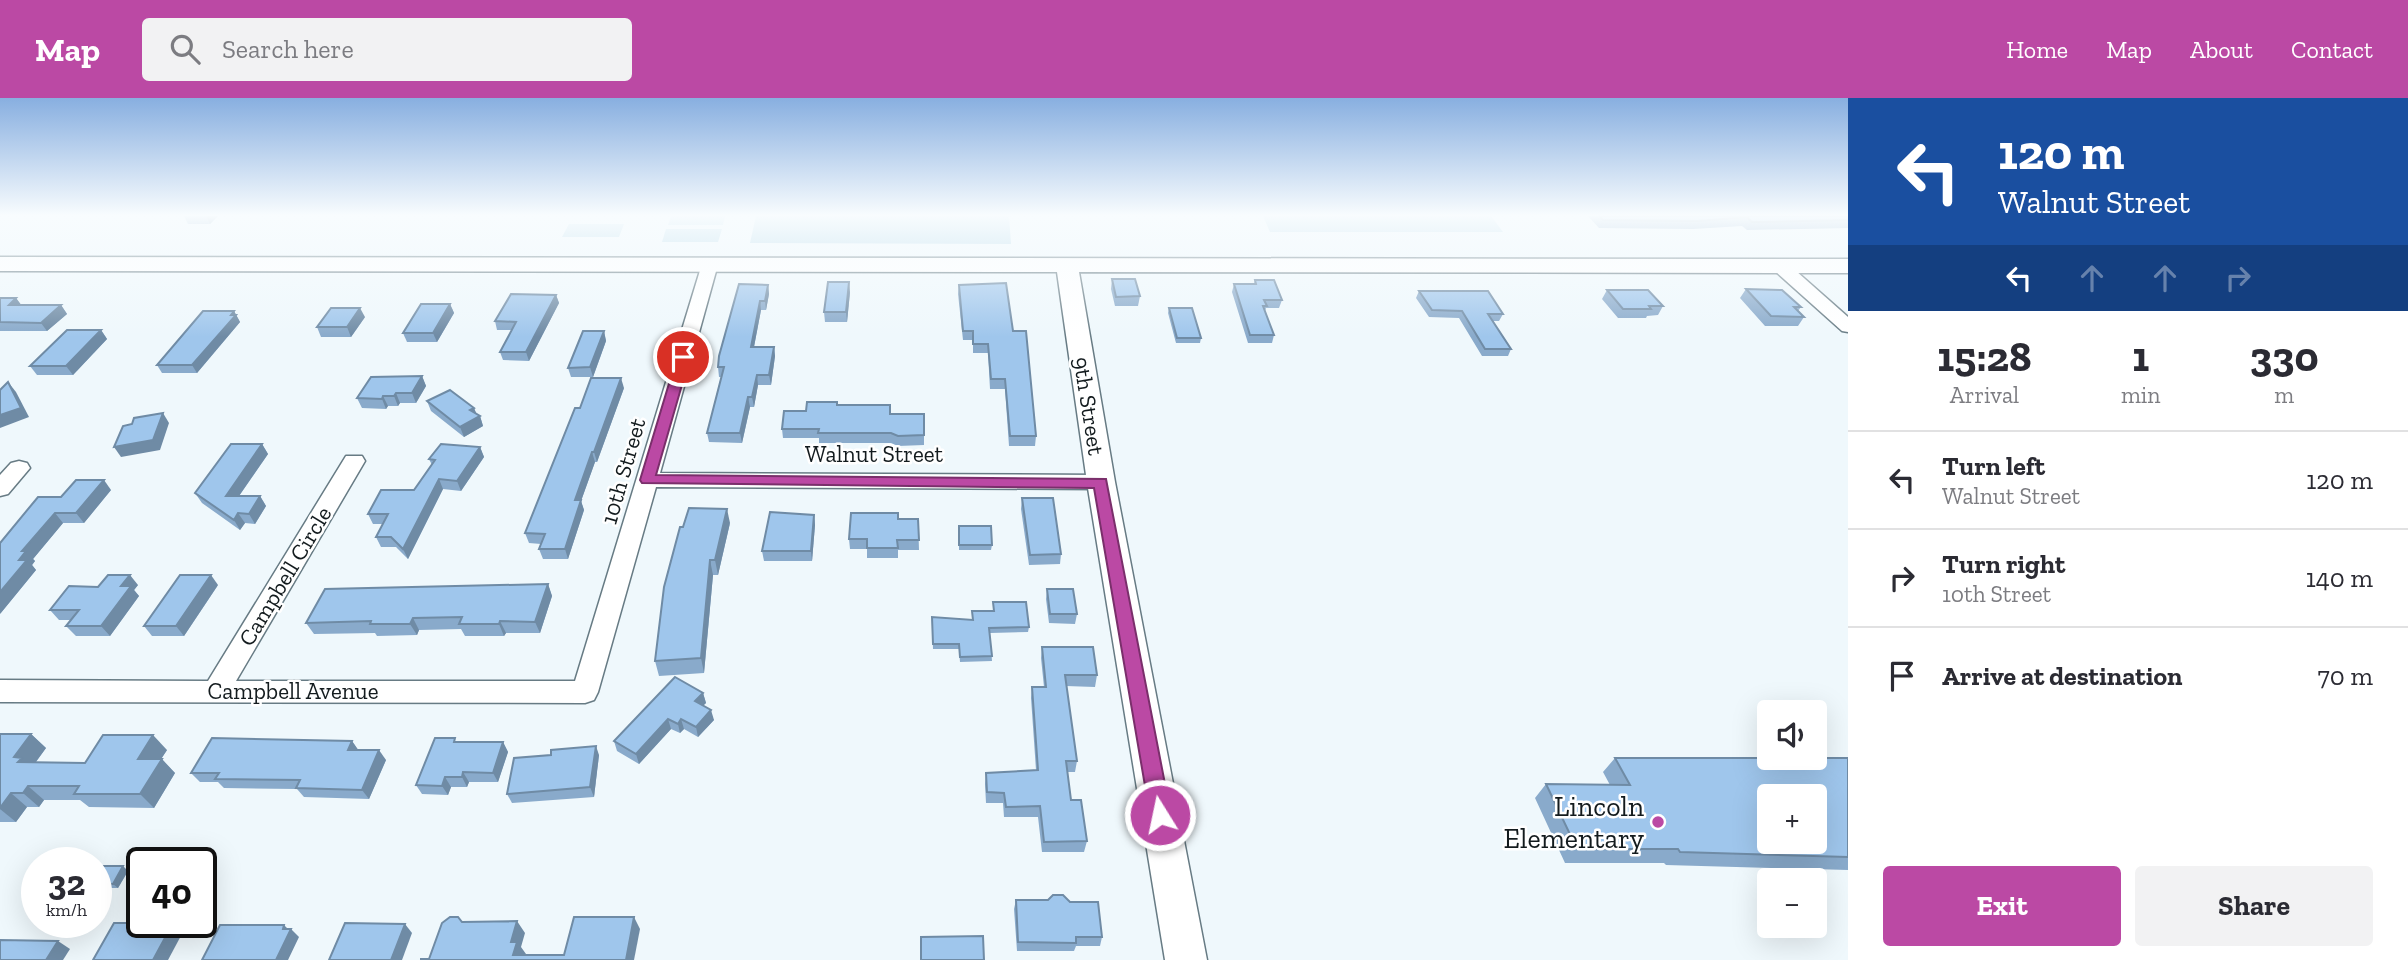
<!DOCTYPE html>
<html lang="en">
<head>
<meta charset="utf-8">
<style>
  :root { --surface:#fff; --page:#f2f2f3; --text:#2b2b33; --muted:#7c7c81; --line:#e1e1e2; --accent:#bb49a4 }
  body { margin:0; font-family:"Zilla Slab",serif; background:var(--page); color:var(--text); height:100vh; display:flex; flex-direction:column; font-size:26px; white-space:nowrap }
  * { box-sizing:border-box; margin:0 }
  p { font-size:23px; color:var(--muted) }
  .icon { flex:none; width:38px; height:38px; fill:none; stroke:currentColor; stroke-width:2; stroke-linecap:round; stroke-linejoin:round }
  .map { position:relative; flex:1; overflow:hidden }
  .panel { display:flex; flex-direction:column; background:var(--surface); width:560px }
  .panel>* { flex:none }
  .hud { background:#1a4fa0; color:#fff; overflow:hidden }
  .fabs { position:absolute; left:1757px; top:602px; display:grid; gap:14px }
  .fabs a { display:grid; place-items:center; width:70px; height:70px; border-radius:7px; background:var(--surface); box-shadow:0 7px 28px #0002; font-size:35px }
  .speed { position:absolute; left:21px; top:749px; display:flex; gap:14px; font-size:35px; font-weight:700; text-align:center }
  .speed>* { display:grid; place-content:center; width:91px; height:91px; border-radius:50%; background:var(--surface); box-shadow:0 7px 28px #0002; line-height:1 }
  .speed small { font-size:18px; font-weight:400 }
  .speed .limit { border:4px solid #111; border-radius:10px; background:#fff; color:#111 }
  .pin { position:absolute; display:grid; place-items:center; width:60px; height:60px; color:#fff; margin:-30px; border:4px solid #fff; border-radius:50%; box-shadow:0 2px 7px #0007 }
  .me { position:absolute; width:77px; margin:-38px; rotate:350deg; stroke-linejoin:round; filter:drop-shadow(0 0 5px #0008) }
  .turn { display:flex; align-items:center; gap:24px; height:147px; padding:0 35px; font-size:32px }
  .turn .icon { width:91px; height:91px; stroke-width:2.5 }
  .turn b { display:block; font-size:49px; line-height:60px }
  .lanes { display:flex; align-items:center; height:66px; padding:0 35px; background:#0003; justify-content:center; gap:35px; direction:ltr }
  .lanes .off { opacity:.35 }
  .eta { display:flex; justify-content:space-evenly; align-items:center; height:119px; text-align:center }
  .eta b { font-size:42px; font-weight:700; line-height:49px }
  .button { display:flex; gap:14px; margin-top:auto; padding:14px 35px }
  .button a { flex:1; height:80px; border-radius:7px; background:var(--accent); color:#fff; font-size:28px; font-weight:700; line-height:80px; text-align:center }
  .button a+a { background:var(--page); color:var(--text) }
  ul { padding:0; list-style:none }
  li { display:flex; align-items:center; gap:21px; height:98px; padding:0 35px; border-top:2px solid var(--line) }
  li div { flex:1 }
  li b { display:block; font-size:26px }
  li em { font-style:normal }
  header { display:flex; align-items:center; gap:42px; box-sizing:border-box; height:98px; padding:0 35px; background:var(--accent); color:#fff }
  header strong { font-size:33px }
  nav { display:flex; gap:38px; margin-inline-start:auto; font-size:24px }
  .search { width:490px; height:63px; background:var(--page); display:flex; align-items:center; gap:18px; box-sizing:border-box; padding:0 24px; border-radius:7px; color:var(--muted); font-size:26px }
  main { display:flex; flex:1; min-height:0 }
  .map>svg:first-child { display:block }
  .green { fill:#b2d7e8 }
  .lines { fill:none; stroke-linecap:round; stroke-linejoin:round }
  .minor-casing { stroke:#677b84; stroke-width:3 }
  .tertiary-casing { stroke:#677b84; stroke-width:3 }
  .minor { fill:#fff; fill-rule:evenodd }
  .tertiary { fill:#fff; fill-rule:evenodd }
  .wall { fill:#89aacb }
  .shaded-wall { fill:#6f8ba5 }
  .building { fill:#9fc6ec; stroke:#6f8ba5; stroke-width:2; fill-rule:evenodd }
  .route { fill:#bb49a4; stroke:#7a2f6b; stroke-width:2 }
  .poi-dot { fill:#bb49a4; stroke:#fff; stroke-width:2.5 }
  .labels { text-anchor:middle; stroke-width:5; stroke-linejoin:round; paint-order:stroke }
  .street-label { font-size:23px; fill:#131b1e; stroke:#fff }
  .near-poi-label { font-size:28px; fill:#131b1e; stroke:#fff; text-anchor:end }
</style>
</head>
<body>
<header>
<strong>Map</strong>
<div class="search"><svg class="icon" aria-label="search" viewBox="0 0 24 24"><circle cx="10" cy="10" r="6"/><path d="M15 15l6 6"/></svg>Search here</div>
<nav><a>Home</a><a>Map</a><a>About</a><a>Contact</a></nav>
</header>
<main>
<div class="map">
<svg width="1848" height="862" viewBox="0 0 1848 862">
  <rect width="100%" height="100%" fill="#eff8fc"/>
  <g class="green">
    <polygon points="671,118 725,118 723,127 668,127"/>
    <polygon points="756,118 1009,118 1011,146 750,145"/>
    <polygon points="1263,118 1491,118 1503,134 1270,134"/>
    <polygon points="569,126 624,126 619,139 562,139"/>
    <polygon points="666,131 722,131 718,144 662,144"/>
  </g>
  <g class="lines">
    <g class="minor-casing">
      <g id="minor">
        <polygon points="710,161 718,166 660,375 1101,377 1109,379 1112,384 1109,389 1101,391 656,389 598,594 594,602 585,605 0,604 0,582 208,583 346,358 362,358 365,363 236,583 575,583 702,166"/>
        <polygon points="1781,164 1787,165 1848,219 1848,234 1842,233 1775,173 1773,169"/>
        <polygon points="19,363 27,365 30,370 8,396 0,398 0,377 11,365"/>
      </g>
    </g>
    <g class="tertiary-casing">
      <polygon id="tertiary" points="0,159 1848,161 1848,175 1079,174 1115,384 1207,862 1165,862 1087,384 1057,174 0,173"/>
    </g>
    <use href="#minor" class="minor"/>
    <use href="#tertiary" class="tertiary"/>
  </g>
  <g class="wall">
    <polygon points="184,118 218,118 210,126 188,126"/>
    <polygon points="1588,118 1848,118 1848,130 1747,132 1742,128 1693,131 1599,130"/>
    <polygon points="1112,181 1140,198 1138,208 1115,208 1111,191"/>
    <polygon points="1255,182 1282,202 1279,210 1266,210 1265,213 1274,237 1272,245 1248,245 1232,194 1234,186 1254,186"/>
    <polygon points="768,187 769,196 766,212 761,212 754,249 774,249 775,258 771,287 758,287 754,309 750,309 742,345 709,344 707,335 721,279 719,279 718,269"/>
    <polygon points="959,187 1013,233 1036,338 1035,348 1009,348 1005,291 990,291 988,255 973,255 973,242 963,242 958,196"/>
    <polygon points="1746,191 1801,209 1798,213 1804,219 1798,228 1765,228 1740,200"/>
    <polygon points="1607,192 1663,208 1658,217 1647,218 1646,220 1618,220 1602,201"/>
    <polygon points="1419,193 1503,216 1499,223 1493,223 1511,251 1508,258 1482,258 1459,220 1429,219 1416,200"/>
    <polygon points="850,194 847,224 825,224 824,214"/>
    <polygon points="556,197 559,205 529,263 503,262 500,254 512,232 497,232 495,223"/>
    <polygon points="0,200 16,200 21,207 61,207 67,216 47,233 0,233"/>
    <polygon points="450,206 454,215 437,244 407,244 403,235"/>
    <polygon points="1169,210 1201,240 1200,245 1176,245 1168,215"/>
    <polygon points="234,213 240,224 197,275 162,275 157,267"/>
    <polygon points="365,219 351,239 321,239 317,229"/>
    <polygon points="101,232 107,241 73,277 37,277 30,268"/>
    <polygon points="604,233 606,243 593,279 571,279 568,270"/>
    <polygon points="422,278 426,288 416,305 400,305 398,308 388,308 386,311 362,310 357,300"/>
    <polygon points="624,290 597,364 595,364 581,403 584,412 568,461 543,461 539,451 541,446 529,445 525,435 580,310"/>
    <polygon points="427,303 474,310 476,316 480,318 483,328 464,339 431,313"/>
    <polygon points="838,307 890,316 924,316 924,347 898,348 891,345 819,345 819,340 783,340 782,331 806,313"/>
    <polygon points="262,346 268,356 239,398 260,398 266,408 255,426 245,425 240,432 202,405 195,395"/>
    <polygon points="480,349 484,359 461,393 443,391 408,461 396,449 381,449 376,439 383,426 373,426 368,416 414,392 432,367 429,361"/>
    <polygon points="111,392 84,425 63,425 33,461 35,463 32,467 36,472 0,516 61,399"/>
    <polygon points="1022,400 1061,456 1060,466 1029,467 1021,411"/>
    <polygon points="814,417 815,427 812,463 764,463 762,453"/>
    <polygon points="898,421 918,421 919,452 898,452 898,460 867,460 867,451 850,451 849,441"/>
    <polygon points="730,425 718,477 713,477 704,575 659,578 655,563"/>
    <polygon points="959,428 992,447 991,452 959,452"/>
    <polygon points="548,486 552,498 540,535 506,535 504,538 465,538 461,531 419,532 417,537 377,538 375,535 314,536 306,525"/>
    <polygon points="138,487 134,492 139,498 110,538 76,538 66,528 71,522 59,522 50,512 98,489"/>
    <polygon points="218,487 184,538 152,538 144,528"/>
    <polygon points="1047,491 1077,516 1075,526 1049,525 1046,501"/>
    <polygon points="993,504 1029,529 1028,534 990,535 992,563 960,564 959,551 933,551 932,519 972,522 972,513 993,513"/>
    <polygon points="1042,549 1097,577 1095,589 1066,588 1077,663 1075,674 1067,674 1071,702 1087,743 1084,754 1042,754 1038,719 1004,719 1003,705 986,705 985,686 986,675 1036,672 1031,600 1032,589 1044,589 1041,560"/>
    <polygon points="703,595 706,605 703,607 714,622 698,639 684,631 680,635 671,631 639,666 617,653 614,643"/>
    <polygon points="0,636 31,636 46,650 36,664 85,665 167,652 161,661 175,675 154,710 89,709 80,702 44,702 39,709 27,709 16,724 0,724"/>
    <polygon points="352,643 358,652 386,662 369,701 304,699 297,691 224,690 218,684 200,684 191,675"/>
    <polygon points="457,644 503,644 508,654 498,684 469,684 467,689 451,689 448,697 422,696 416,687"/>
    <polygon points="599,657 594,699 512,705 507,696"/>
    <polygon points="1615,660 1848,660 1848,772 1666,767 1664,765 1565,765 1535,700 1546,686 1610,687 1603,674"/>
    <polygon points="128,773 118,790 98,790 96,788 96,780"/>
    <polygon points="1016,802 1102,839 1100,848 1076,848 1074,853 1017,853 1014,811"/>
  </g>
  <g class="shaded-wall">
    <polygon points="206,118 218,118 210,126"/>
    <polygon points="849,184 850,194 847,224 846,214"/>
    <polygon points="768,187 769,196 766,212 765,203"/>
    <polygon points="556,197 559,205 529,263 526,254"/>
    <polygon points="16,200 22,208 9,207"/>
    <polygon points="760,203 761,212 752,259 751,249"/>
    <polygon points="450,206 454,215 437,244 433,235"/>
    <polygon points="61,207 67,216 47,233 41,225"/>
    <polygon points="360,210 365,219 351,239 347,229"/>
    <polygon points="234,213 240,224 197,275 192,267"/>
    <polygon points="101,232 107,241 73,277 66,268"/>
    <polygon points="604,233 606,243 593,279 590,269"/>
    <polygon points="774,249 775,258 771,287 769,277"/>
    <polygon points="757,277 758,287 754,309 752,299"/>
    <polygon points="422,278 426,288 416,305 412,295"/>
    <polygon points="621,280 624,290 597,364 594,354"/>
    <polygon points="8,284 16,294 29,319 0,330 0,317"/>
    <polygon points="396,295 400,305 398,308 394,298"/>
    <polygon points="383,298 388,308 386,311 382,301"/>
    <polygon points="748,299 750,309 742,345 740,335"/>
    <polygon points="474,310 478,319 480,318 483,328 464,339 460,329 470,312"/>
    <polygon points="163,315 169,325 160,352 121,359 114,349"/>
    <polygon points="262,346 268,356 232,408 226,398"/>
    <polygon points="480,349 484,359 461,393 457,383"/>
    <polygon points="592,354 595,364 581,403 584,412 568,461 565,451 575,402"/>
    <polygon points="439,381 443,391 408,461 403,451"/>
    <polygon points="104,382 111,392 84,425 76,415"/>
    <polygon points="260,398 266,408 255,426 249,416"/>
    <polygon points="727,411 730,425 718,477 715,462"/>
    <polygon points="55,415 63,425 33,461 35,463 32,467 36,472 0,516 0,494 22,453"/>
    <polygon points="238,415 245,425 240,432 234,422"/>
    <polygon points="814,417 815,427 812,463 811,453"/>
    <polygon points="710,462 713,477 704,575 701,560"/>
    <polygon points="130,477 138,487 134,492 139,498 110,538 101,528 121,488"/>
    <polygon points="211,477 218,487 184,538 176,528"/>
    <polygon points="548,486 552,498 540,535 535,524"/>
    <polygon points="413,520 419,532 417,537 410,526"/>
    <polygon points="500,523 506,535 504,538 499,526"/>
    <polygon points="703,595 706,605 698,613 695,603"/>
    <polygon points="711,612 714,622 698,639 696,629"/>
    <polygon points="668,621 671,631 639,666 636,656"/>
    <polygon points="681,621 684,631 680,635 678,626"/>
    <polygon points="31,636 46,650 32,669 34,678 14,659"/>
    <polygon points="153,637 167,652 152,675 138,661"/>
    <polygon points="352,643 359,653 348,652"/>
    <polygon points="503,644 508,654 498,684 493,675"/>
    <polygon points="596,648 599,657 594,699 590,689"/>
    <polygon points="379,652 386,662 369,701 362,692"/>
    <polygon points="162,661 175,675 154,710 140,696"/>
    <polygon points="463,674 469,684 467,689 462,679"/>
    <polygon points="445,679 451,689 448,697 442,688"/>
    <polygon points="28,688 44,702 39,709 23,695"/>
    <polygon points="11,695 27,709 16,724 0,711"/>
    <polygon points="123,768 128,773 118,790 113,786"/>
    <polygon points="634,819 640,831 634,862 626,862"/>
    <polygon points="517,823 525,835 521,849 526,856 524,862 513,857 511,844"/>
    <polygon points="173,825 183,834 168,862 153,862"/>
    <polygon points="405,826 412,835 402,862 391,862"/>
    <polygon points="284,827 290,833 291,831 299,839 288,862 276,862"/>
    <polygon points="58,843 70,851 63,862 46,862"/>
  </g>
  <g class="building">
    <polygon points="1600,118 1848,118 1848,122 1752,124 1747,119 1697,123 1603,122"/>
    <polygon points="1112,181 1135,181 1140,198 1116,199"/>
    <polygon points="1255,182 1274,182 1282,202 1264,202 1267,208 1263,208 1274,237 1250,237 1234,186 1256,186"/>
    <polygon points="828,184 849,184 846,214 824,214"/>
    <polygon points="1006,185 1013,233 1026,233 1036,338 1010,338 1005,281 991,281 988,246 973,246 973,233 963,233 959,187"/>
    <polygon points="739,186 768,187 765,203 760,203 751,249 774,249 769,277 757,277 752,299 748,299 740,335 707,335 724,269 718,269 719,258"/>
    <polygon points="1746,191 1782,192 1801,209 1794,209 1804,219 1771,218"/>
    <polygon points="1607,192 1648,192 1663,208 1649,208 1651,211 1623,211"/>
    <polygon points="1419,193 1488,193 1503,216 1488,216 1511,251 1485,251 1462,213 1432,212"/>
    <polygon points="511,196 556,197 526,254 500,254 516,224 495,223"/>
    <polygon points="0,200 16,200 9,207 61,207 41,225 0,224"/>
    <polygon points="421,206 450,206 433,235 403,235"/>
    <polygon points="331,210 360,210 347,229 317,229"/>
    <polygon points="1169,210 1192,210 1201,240 1177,240"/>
    <polygon points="203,213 234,213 231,217 236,217 192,267 157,267"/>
    <polygon points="67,232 101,232 66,268 30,268"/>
    <polygon points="583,233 604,233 590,269 568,270"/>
    <polygon points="422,278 412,295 396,295 394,298 383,298 382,301 357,300 371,279"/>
    <polygon points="591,280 621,280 594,354 592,354 575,402 581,402 565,451 539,451 545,436 525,435 575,310 580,310"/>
    <polygon points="8,284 21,310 0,317 0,292"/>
    <polygon points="450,292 474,310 470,312 480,318 460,329 427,303"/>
    <polygon points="807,304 837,304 837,307 890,307 890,316 924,316 924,337 898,338 891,335 818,335 819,331 782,331 784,313 806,313"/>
    <polygon points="163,315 153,342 114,349 123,328 132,326 134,320"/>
    <polygon points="231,346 262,346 226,398 260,398 249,416 238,415 234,422 195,395"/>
    <polygon points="441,346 480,349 457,383 439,381 403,451 391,439 376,439 388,416 368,416 381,392 414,392 435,362 429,361"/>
    <polygon points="76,382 104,382 76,415 55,415 22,453 26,453 19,462 27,462 0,494 0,445 38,399 61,399"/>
    <polygon points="1022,400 1053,400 1061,456 1030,457"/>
    <polygon points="689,410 727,411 715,462 710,462 701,560 655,563 664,489 680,429 683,429"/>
    <polygon points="770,414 814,417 811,453 762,453"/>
    <polygon points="851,415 898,415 898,421 918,421 919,442 897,442 898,450 867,450 867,441 849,441"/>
    <polygon points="959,428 991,428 992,447 959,447"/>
    <polygon points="108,477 130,477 121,488 131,488 101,528 66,528 79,512 50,512 69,488 98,489"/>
    <polygon points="180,477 211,477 176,528 144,528"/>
    <polygon points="548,486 535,524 500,523 499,526 459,526 462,519 413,520 410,526 370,526 371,523 306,525 325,491"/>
    <polygon points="1047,491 1073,491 1077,516 1050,516"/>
    <polygon points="993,504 1026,504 1029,529 989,530 992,558 960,559 959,546 933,546 932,519 973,522 972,513 994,513"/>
    <polygon points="1042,549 1093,549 1097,577 1065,577 1077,663 1066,663 1071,702 1081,702 1087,743 1044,744 1040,708 1006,709 1004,695 987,694 986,675 1038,672 1032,589 1046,589"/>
    <polygon points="675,579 703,595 695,603 711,612 696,629 681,621 678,626 668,621 636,656 614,643"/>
    <polygon points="0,636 31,636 14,659 22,660 18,664 85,665 103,637 153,637 138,661 162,661 140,696 74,696 79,688 28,688 23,695 11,695 0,710"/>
    <polygon points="212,640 352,643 348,652 379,652 362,692 296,690 300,682 215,681 219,675 191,675"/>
    <polygon points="435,640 455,640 454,644 503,644 493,675 463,674 462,679 445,679 442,688 416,687"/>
    <polygon points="596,648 590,689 507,696 514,660 551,657 551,652"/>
    <path d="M1615,660H1848V759L1680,754L1678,751H1577L1546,686L1630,687ZM1769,698H1815V744H1769Z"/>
    <polygon points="103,768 123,768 113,786 96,785 96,780"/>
    <polygon points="1053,797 1063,797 1070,804 1098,804 1102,839 1076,839 1076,845 1018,844 1016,802 1048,802"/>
    <polygon points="450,819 458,819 462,824 517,823 511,844 517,844 513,857 564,857 574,819 634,819 626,862 421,862 421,861 429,861 442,825"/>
    <polygon points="114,825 173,825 153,862 93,862"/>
    <polygon points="345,825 405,826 391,862 329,862"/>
    <polygon points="220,827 284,827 283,831 291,831 276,862 202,862"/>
    <polygon points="983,838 984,862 921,862 921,839"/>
    <polygon points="0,842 58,843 46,862 0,862"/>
  </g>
  <linearGradient id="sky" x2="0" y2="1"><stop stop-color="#88afe0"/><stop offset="0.49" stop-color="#f8fcfe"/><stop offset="1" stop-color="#f8fcfe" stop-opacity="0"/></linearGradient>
  <rect width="1848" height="239" fill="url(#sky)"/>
  <polygon class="route" points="683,255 690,259 656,377 1106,381 1171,717 1168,723 1160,726 1153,723 1150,717 1094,390 642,385 640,382 677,259"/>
  <circle class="poi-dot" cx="1658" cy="724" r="7"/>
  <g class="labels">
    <g class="street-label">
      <text transform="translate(1089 308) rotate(81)" y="8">9th Street</text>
      <text x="874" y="364">Walnut Street</text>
      <text transform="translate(623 373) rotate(-74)" y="8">10th Street</text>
      <text transform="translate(285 478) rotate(-59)" y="8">Campbell Circle</text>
      <text x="293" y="601">Campbell Avenue</text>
    </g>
    <g class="near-poi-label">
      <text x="1644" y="718">Lincoln<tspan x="1644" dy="32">Elementary</tspan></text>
    </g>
  </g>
</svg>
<div class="fabs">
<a><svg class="icon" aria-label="sound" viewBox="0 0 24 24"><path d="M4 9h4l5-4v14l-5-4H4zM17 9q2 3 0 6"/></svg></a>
<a>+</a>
<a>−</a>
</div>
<div class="speed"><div>32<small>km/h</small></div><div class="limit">40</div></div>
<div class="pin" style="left:683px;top:259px;background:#d93025"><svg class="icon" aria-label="arrive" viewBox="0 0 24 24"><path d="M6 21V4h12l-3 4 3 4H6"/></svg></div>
<svg class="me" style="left:1160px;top:717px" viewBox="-20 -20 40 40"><circle r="17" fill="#bb49a4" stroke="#fff" stroke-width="3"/><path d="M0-11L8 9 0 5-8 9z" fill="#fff"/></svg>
</div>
<section class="panel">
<div class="hud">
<div class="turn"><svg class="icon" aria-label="left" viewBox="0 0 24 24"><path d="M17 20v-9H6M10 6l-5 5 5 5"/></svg><div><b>120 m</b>Walnut Street</div></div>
<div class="lanes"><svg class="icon" aria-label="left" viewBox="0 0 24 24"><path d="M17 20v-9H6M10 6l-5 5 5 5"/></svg><svg class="icon off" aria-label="ahead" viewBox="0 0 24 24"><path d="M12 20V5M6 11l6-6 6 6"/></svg><svg class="icon off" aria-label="ahead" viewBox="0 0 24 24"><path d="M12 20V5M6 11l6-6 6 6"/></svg><svg class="icon off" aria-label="right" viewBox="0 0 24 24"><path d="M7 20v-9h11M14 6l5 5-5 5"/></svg></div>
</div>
<div class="eta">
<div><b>15:28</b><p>Arrival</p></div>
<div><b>1</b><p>min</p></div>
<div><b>330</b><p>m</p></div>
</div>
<ul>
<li><svg class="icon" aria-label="left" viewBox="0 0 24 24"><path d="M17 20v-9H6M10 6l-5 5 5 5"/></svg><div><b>Turn left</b><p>Walnut Street</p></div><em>120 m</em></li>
<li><svg class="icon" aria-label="right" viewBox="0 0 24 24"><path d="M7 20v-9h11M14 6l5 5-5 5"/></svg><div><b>Turn right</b><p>10th Street</p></div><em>140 m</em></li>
<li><svg class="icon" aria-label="arrive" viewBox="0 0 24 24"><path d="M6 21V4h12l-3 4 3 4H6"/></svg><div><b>Arrive at destination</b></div><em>70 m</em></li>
</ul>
<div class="button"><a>Exit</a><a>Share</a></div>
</section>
</main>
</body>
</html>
